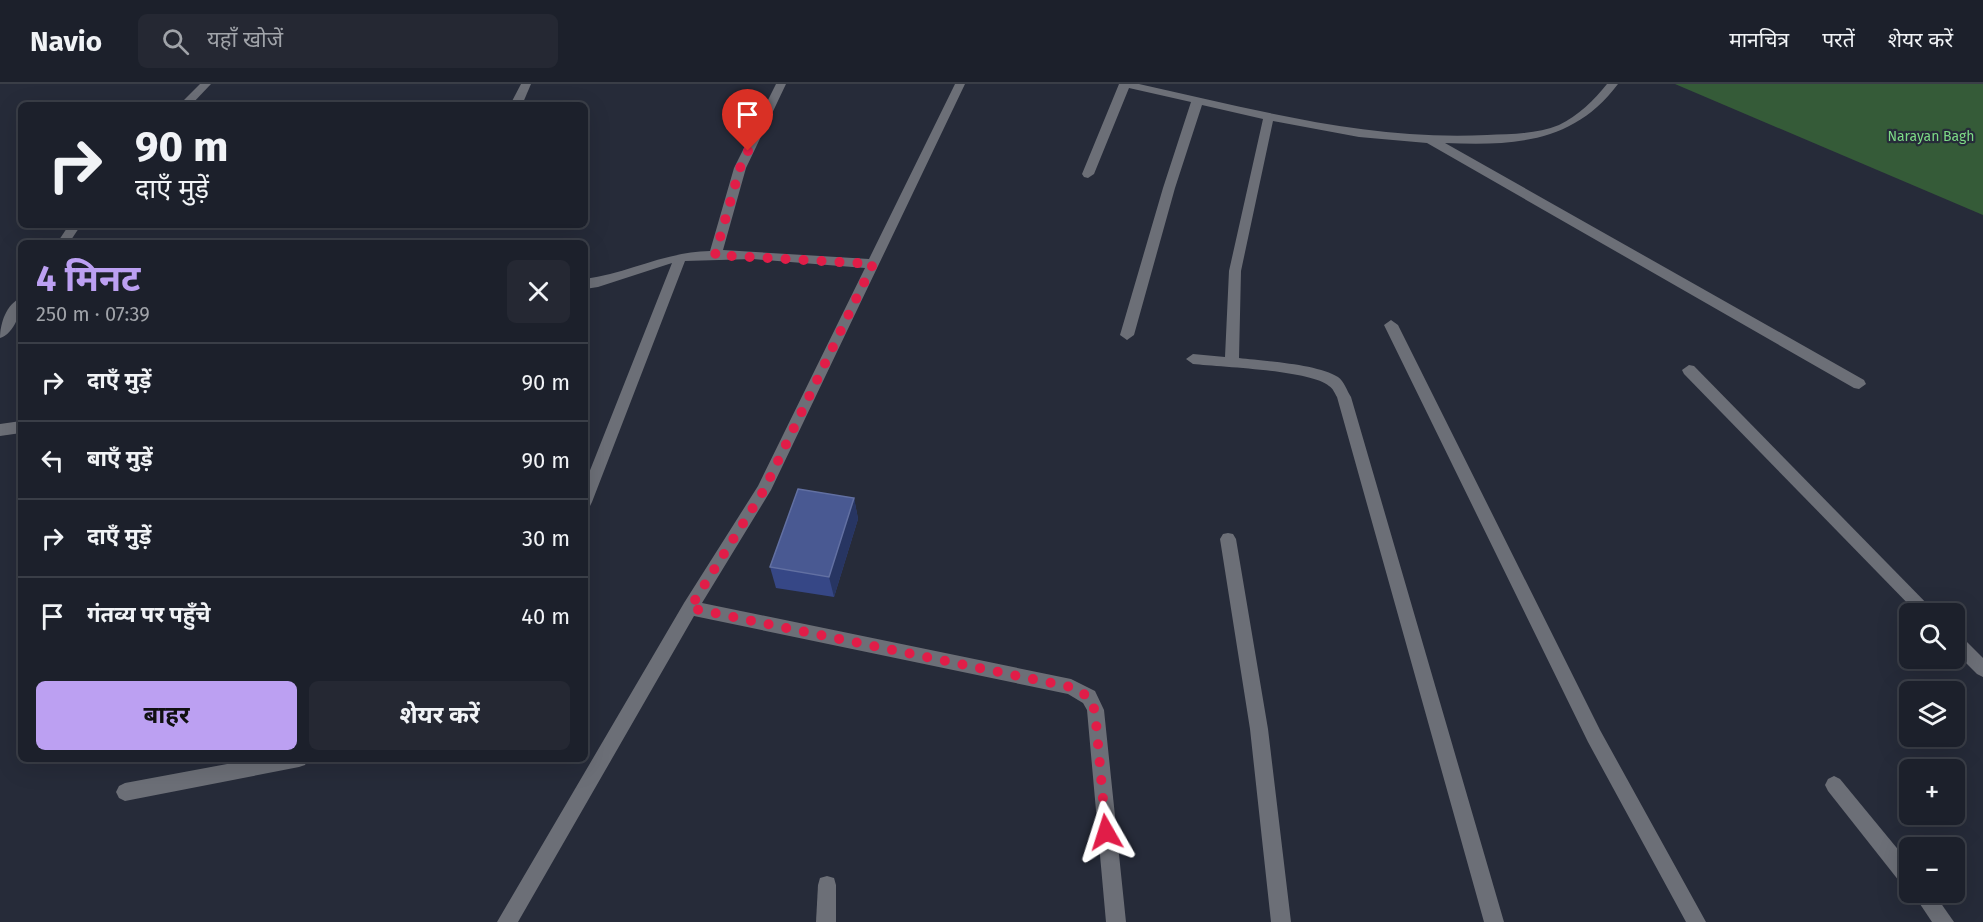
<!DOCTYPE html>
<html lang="hi">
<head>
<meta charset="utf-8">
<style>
  :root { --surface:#1c202b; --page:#252833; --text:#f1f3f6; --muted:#a0a3a9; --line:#3a3e47; --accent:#bca0f2 }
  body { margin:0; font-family:"Fira Sans","Noto Sans Devanagari",sans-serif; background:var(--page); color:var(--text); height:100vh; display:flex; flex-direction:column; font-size:22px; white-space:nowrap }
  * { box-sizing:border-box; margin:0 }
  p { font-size:20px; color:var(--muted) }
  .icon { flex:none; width:33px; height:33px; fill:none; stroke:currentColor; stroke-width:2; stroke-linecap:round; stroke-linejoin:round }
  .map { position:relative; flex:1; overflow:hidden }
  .drawer { position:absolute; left:18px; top:156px; width:570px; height:522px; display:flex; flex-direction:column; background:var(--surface); border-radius:9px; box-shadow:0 6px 24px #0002,0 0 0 2px var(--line) }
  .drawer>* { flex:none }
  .top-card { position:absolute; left:18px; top:18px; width:570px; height:126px; border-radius:9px; box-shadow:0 6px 24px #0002,0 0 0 2px var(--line); background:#1c202b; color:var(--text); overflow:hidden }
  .tools { position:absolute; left:1899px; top:519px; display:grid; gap:12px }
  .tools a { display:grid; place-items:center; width:66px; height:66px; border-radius:9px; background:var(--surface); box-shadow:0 6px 24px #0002,0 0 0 2px var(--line); font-size:30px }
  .pin { position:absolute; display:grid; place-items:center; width:51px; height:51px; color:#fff; margin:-62px -26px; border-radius:50% 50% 50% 0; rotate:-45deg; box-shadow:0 0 6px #0007 }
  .pin .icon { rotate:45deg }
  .me { position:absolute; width:66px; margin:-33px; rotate:354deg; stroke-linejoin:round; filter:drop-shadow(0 0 4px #0008) }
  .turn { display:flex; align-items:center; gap:21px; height:126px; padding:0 18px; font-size:27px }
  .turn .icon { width:78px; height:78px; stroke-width:2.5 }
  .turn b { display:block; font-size:42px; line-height:51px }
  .round { display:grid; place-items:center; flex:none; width:63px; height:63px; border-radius:9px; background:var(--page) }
  .headline { display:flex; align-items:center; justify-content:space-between; height:102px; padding:0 18px }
  h1 { font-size:36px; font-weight:700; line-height:45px; color:var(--accent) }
  .action { display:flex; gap:12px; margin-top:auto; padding:12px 18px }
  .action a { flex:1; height:69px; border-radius:9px; background:var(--accent); color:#111; font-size:24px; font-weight:700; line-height:69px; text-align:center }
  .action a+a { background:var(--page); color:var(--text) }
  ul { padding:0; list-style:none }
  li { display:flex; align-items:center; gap:18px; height:78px; padding:0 18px; border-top:2px solid var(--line) }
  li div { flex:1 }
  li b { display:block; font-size:22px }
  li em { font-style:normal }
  header { display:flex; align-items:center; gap:36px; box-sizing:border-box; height:84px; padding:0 30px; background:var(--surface); border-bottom:2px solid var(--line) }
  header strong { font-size:28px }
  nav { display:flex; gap:33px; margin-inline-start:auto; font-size:21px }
  .search { width:420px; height:54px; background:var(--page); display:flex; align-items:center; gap:15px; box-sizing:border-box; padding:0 21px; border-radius:9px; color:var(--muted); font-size:22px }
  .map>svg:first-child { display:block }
  .green { fill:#355b38 }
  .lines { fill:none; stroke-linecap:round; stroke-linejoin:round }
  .minor { fill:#6c6f77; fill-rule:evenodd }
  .wall { fill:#364786 }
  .shaded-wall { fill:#273562 }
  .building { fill:#495992; stroke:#6270a2; stroke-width:1.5 }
  .route { stroke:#e11d48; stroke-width:10; stroke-dasharray:0 18 }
  .labels { text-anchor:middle; stroke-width:4.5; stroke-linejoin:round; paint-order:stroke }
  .far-park-label { font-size:14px; fill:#7dda86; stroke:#262b39 }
</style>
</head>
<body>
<header>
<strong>Navio</strong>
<div class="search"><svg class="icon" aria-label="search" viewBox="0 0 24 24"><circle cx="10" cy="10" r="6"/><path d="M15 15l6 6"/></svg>यहाँ खोजें</div>
<nav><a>मानचित्र</a><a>परतें</a><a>शेयर करें</a></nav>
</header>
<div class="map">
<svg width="1983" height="838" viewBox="0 0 1983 838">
  <rect width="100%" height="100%" fill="#262b39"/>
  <polygon class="green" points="1675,0 1983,0 1983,131"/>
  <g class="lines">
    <g class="minor">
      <polygon points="200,0 211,0 191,21 179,21"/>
      <polygon points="521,0 531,0 522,21 510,21"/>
      <path d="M776,0H786L746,84L723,166L869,175L955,0H965L771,406L702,519L1071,595L1095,607L1104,626L1126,838H1106L1087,626L1083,619L1068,610L694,532L518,838H497L684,519L758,402L865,184L753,175L685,177L592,418L590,422L585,424V399L672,179L598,203L585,205V195C629,189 664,168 710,167L734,84Z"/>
      <path d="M1119,0H1139C1253,25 1367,57 1487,51C1511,50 1537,50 1559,41C1578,32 1594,16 1607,0H1618C1574,59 1514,62 1445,59L1864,296L1866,300L1859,305L1854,304L1427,59L1359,53L1273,37L1241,187L1239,274C1264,277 1318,280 1338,293C1344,297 1347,307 1351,313L1504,838H1484L1337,313C1335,310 1333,304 1329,302C1310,286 1220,283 1193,280L1186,275L1193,270L1225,273L1229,187L1263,35L1202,21L1175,104L1134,251L1127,256L1120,251L1163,104L1191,18L1129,4L1094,90L1088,94L1084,93L1082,90Z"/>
      <polygon points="69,141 81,141 69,159 57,159"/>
      <path d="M21,214C21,228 15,249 0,254C0,240 6,220 21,214Z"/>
      <polygon points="1391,236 1398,241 1600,646 1706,838 1686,838 1588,658 1384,241"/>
      <polygon points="1689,281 1694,282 1937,530 1918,530 1684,290 1682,286"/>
      <polygon points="21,337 21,349 0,352 0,340"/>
      <polygon points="1228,449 1233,450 1236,455 1268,645 1291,838 1271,838 1250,645 1220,455 1223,450"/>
      <polygon points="1954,549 1960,551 1983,574 1983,593 1977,590 1954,567"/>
      <polygon points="254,675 308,675 305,681 299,683 125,717 119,714 116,708 119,702 125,699"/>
      <polygon points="1834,692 1840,695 1910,780 1910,804 1903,802 1828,707 1825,701 1828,695"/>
      <polygon points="827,792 834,794 836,801 836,838 816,838 818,801 820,794"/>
      <polygon points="1912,808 1933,808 1954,838 1932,838"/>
    </g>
  </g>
  <polygon class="wall" points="854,414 858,435 834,513 776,504 770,483"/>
  <polygon class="shaded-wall" points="854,414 858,435 834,513 829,493"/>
  <polygon class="building" points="798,405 854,414 829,493 770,483"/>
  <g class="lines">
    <polyline class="route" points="748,67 740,84 715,171 873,180 764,406 690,524 1071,603 1089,613 1095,627 1106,748"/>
  </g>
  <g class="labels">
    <g class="far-park-label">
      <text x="1931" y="57">Narayan Bagh</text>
    </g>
  </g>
</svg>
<div class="tools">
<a><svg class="icon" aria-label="search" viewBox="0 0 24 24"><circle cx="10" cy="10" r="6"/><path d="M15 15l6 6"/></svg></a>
<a><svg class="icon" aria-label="layers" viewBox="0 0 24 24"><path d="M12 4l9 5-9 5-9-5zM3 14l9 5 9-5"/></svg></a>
<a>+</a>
<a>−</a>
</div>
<div class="pin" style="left:748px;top:67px;background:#d93025"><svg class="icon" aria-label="arrive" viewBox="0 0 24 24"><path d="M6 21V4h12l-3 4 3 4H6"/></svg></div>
<svg class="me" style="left:1106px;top:748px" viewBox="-20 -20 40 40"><path d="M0-17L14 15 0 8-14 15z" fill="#e11d48" stroke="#fff" stroke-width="4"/></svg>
<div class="top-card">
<div class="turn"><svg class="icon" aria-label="right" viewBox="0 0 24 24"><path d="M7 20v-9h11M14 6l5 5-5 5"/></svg><div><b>90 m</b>दाएँ मुड़ें</div></div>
</div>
<section class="drawer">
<div class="headline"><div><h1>4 मिनट</h1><p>250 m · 07:39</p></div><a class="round"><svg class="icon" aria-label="close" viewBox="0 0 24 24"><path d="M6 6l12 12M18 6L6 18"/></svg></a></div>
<ul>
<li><svg class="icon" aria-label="right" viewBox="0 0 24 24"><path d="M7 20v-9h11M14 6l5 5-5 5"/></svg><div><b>दाएँ मुड़ें</b></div><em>90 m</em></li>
<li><svg class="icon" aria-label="left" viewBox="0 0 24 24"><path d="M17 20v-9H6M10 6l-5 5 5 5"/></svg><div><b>बाएँ मुड़ें</b></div><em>90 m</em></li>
<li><svg class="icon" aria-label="right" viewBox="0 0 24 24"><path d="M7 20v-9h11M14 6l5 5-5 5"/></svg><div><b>दाएँ मुड़ें</b></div><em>30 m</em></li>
<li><svg class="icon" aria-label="arrive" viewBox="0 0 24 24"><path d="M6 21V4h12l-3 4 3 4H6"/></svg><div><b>गंतव्य पर पहुँचे</b></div><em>40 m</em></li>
</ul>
<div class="action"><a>बाहर</a><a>शेयर करें</a></div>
</section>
</div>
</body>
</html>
